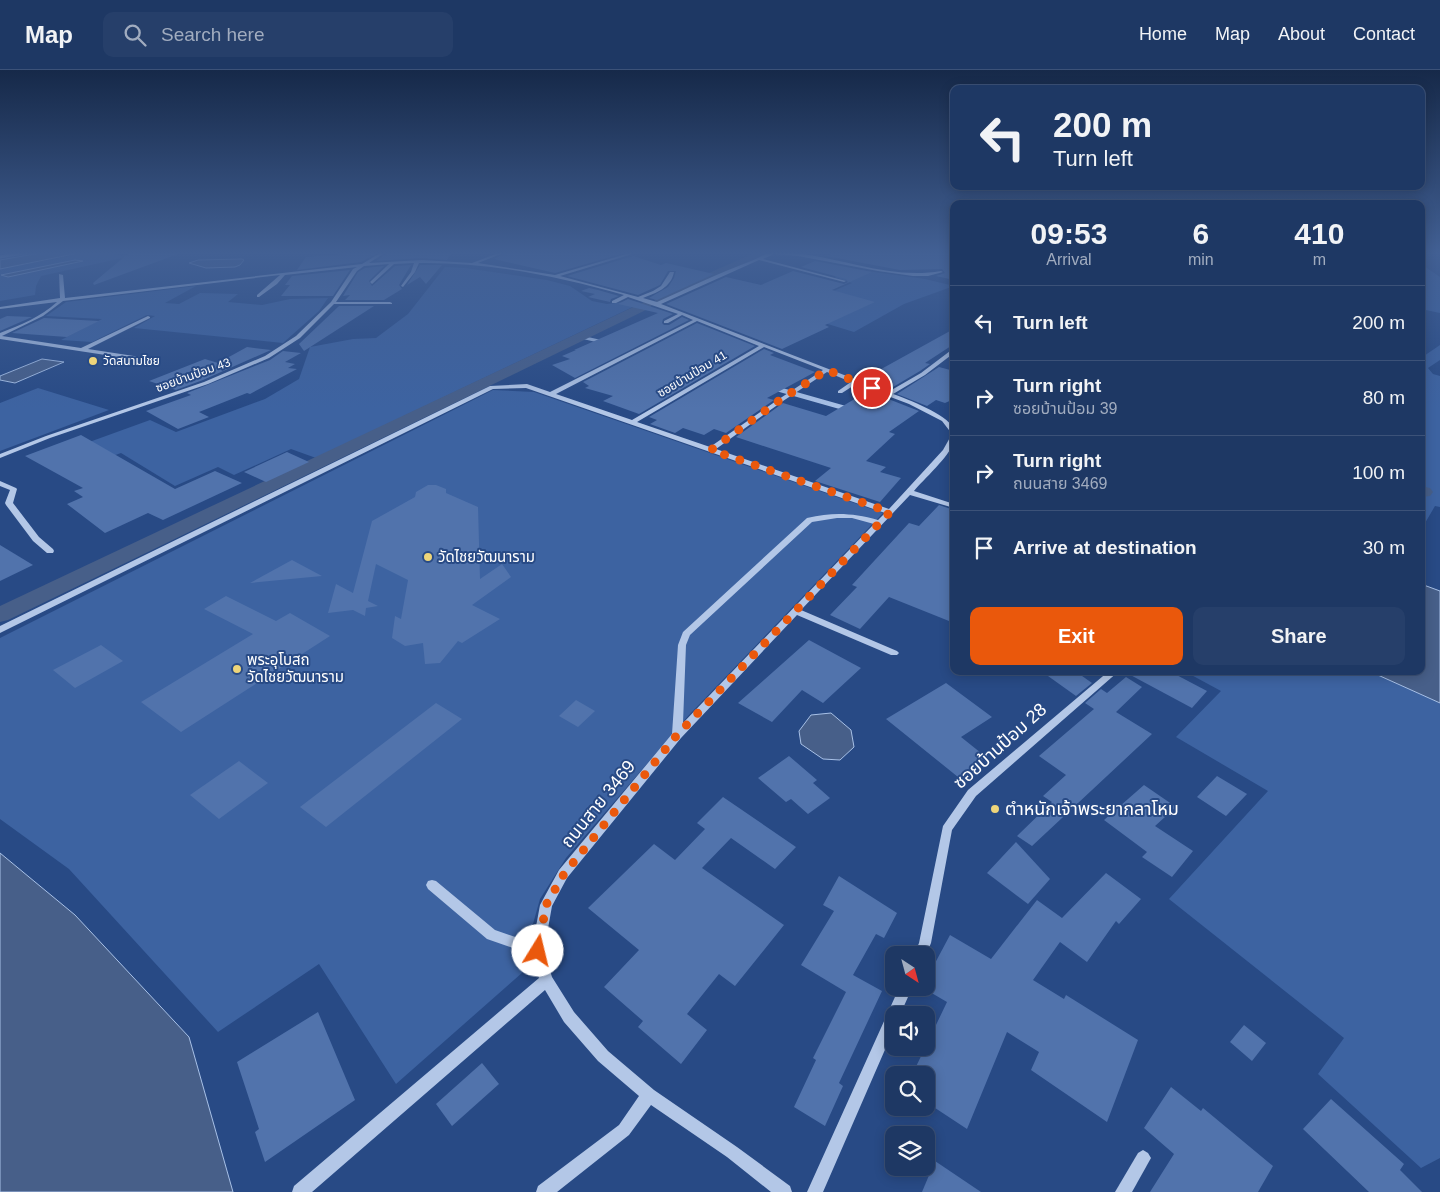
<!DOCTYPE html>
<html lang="en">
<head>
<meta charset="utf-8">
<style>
  :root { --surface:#1e3864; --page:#263f6a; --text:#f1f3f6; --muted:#a1acbf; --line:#3c5278; --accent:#ea580c }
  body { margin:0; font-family:Helvetica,"Noto Sans Thai",sans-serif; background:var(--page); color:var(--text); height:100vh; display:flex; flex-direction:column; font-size:19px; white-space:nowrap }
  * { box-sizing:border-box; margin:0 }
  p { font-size:16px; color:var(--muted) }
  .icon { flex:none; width:28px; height:28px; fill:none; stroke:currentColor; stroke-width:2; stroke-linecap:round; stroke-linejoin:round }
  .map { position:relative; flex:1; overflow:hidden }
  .details { position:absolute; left:950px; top:130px; width:475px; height:475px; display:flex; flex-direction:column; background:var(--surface); border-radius:10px; box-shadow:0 2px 12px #0003,0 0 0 1px var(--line) }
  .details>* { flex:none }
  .hud { position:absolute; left:950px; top:15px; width:475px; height:105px; border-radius:10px; box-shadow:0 2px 12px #0003,0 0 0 1px var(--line); background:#1e3864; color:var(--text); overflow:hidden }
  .needle { width:32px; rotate:144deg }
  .tools { position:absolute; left:885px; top:876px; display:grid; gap:10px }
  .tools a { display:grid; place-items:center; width:50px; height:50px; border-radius:10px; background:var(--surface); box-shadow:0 2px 12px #0003,0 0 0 1px var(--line); font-size:25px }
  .pin { position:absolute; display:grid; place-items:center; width:42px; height:42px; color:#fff; margin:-21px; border:2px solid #fff; border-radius:50%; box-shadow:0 1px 5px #0007 }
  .me { position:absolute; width:55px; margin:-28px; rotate:9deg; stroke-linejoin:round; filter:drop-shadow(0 0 4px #0008) }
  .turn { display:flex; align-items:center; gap:18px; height:105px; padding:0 20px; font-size:22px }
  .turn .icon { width:65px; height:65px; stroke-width:2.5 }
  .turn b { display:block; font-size:35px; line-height:42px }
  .eta { display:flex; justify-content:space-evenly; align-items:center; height:85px; text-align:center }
  .eta b { font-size:30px; font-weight:700; line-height:35px }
  .button { display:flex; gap:10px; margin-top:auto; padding:10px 20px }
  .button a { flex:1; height:58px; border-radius:10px; background:var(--accent); color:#fff; font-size:20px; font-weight:700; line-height:58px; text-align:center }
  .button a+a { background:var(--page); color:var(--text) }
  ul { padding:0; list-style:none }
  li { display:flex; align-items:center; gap:15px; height:75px; padding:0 20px; border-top:1px solid var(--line) }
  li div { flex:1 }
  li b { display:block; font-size:19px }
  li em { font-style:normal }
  header { display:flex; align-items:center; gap:30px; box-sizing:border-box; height:70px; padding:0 25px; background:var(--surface); border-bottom:1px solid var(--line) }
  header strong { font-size:24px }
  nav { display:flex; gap:28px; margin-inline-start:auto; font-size:18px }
  .search { width:350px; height:45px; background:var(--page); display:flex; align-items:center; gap:12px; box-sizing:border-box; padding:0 18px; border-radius:10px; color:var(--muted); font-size:19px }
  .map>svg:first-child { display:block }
  .green { fill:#3d63a1 }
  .water { fill:#475f89; stroke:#a8c1e7 }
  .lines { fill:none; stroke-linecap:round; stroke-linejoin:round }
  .stream-far1 { stroke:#a8c1e7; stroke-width:3 }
  .stream { stroke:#a8c1e7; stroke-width:4.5 }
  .canal { fill:#475f89; fill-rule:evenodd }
  .building { fill:#5173ac }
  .minor { fill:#b3c7e7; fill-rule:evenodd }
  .route { stroke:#ea580c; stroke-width:9; stroke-dasharray:0 16.2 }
  .poi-dot { fill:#eed57a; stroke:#284a85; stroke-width:2 }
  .labels { text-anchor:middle; stroke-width:4; stroke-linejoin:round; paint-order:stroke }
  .far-poi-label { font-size:12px; fill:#fff; stroke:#284a85; text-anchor:start }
  .far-street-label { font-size:12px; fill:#fff; stroke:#284a85 }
  .poi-label { font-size:15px; fill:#fff; stroke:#284a85; text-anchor:start }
  .near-street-label { font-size:18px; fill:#fff; stroke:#284a85 }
  .near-poi-label { font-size:18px; fill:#fff; stroke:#284a85; text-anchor:start }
</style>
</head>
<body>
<header>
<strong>Map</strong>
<div class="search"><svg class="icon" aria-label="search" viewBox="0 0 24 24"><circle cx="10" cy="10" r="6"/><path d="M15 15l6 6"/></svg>Search here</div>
<nav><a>Home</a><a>Map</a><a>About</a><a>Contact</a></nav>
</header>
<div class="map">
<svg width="1440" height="1122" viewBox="0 0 1440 1122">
  <rect width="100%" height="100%" fill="#284a85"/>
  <g class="green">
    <polygon points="77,182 104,182 127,187 41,206 36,216 35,225 0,231 0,199 76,185 79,183"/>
    <polygon points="1421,194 1440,207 1440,243 1421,239"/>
    <polygon points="445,197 465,198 547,210 570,216 592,231 607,234 633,231 641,233 316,388 291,379 234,405 218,397 175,416 121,383 93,393 70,379 150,350 176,362 265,329 299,309 310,277 353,269 376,268 408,244"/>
    <polygon points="852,199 925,209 954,216 904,234 854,262 795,244 831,222 852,213 834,207"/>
    <polygon points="196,216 165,233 179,234 200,223 238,224 228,232 262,235 290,229 328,228 319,241 283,273 134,258 155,246 147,245 92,272 61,270 102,249 46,246 66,232"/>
    <polygon points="1440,275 1440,290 1428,298 1433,304 1440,306 1440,437 1435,436 1421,460 1421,288"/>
    <polygon points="38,318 109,340 0,381 0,333"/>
    <polygon points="493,320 534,322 883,443 688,646 566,788 540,829 531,861 531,895 396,1014 319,894 218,962 69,799 0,749 0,568"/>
    <polygon points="1184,601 1369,601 1440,633 1440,1088 1421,1098 1318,1004 1344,968 1169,829 1268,721 1176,667 1221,621"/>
  </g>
  <g class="water">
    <polygon points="46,182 79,183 0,199 0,190"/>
    <polygon points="242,189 244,190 240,195 235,197 206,198 189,193 198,190"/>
    <polygon points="75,190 83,191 8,207 1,205"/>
    <polygon points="42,289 64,292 15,313 0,310 0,306"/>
    <polygon points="1421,514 1440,521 1440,633 1369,601 1421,601"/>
    <polygon points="831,643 851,660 854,677 840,690 823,689 801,674 799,661 811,645"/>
    <polygon points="0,783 75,845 189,967 233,1122 0,1122"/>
  </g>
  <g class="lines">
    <g class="stream-far1">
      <polyline points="0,187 30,182"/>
      <polyline points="581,267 603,272"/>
    </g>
    <g class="stream">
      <polyline points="774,318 788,322"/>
      <polyline points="795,324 848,339"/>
    </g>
    <g class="canal">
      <polygon points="757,182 770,182 664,232 656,232 654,229 656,226"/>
      <polygon points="646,231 652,235 650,238 8,550 0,552 0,536"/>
      <polygon points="1421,416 1430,418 1433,422 1430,426 1421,427"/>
    </g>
  </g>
  <g class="building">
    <polygon points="130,182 178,182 178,184 94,215 93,213"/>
    <polygon points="452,182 447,190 422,188 376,191 387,183"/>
    <polygon points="508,182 620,182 624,183 555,203 494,189"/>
    <polygon points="836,182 954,182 954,210 936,206 945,203 942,199 900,200 826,186"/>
    <polygon points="361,183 376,184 361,192 297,200 306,187"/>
    <polygon points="633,186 661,195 666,193 714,204 657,230 649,228 668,217 674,208 676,201 668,201 660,215 638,225 567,206"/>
    <polygon points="815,191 872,202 832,220 875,232 825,255 829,257 782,279 666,234 726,207 761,215 793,201 844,214 848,212 846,209 801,197"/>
    <polygon points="411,195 399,215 402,219 384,230 345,230 350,225 343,226 358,202 365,198 384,196 369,211 372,216 395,196"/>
    <polygon points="420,195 442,195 426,214 420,207 407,215"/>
    <polygon points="350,200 333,226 281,226 290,215 285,215 292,206"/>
    <polygon points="589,218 598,220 619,226 611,229 610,232 588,227 595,224 581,221"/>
    <polygon points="628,229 673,244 663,249 662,253 664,255 669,255 682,247 689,250 575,308 552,295 570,289 562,286 576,280 574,280 658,243 618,234"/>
    <polygon points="339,236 374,236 304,281 299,274"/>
    <polygon points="7,246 32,247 0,261 0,249"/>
    <polygon points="44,248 99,251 67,267 12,263"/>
    <polygon points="697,253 755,276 639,344 603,331 613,326 585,318 589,316 583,312"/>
    <polygon points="950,261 954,267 954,274 925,293 930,294 920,301 888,320 877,316 881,313 865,308"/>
    <polygon points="247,277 271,280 203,310 176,320 149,311 205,289 218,293"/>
    <polygon points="764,279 774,283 770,285 815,302 767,328 774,330 726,363 714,359 704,365 683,358 675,363 650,354 657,350 649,347"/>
    <polygon points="283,281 301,283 285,292 295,294 288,298 297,299 250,324 247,323 199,342 209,347 178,359 146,341 191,325 187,323 270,290"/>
    <polygon points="939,297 954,301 954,329 945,333 936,330 927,336 897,324"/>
    <polygon points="868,321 919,341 889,362 895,364 866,391 886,397 880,402 901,408 880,432 815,411 831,398 736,367 783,333 826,346"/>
    <polygon points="81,365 175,419 215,401 242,413 163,450 148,443 105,463 67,434 83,427 74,421 83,418 25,386"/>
    <polygon points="287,382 309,392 266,412 244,402"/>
    <polygon points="428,415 436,415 446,419 446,423 478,437 480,509 502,494 511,507 472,535 500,549 462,573 458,571 440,593 425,594 423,573 405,576 392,568 395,546 401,549 408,510 376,494 368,531 378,536 366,538 365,546 353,540 328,543 336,514 353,523 372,451 415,427 416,422"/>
    <polygon points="939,435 954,440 954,553 889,527 860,559 830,545 857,517 852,515 909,453 919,456"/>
    <polygon points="0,475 33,495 0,511"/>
    <polygon points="292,490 322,506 250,513"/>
    <polygon points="226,526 276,551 290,543 330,566 181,662 141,632 253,564 204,539"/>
    <polygon points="809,570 861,598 823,633 802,620 772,652 738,633"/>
    <polygon points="101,575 123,591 75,618 53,600"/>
    <polygon points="1041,601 1075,601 1092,613 1076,626"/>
    <polygon points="1123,601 1169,601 1207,621 1192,638"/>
    <polygon points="1126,607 1142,617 1116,642 1152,664 1032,776 1017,766 1052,732 1043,726 1066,705 1039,686 1094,639 1085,633 1101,619 1107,623"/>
    <polygon points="946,613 992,647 961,667 986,687 958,707 886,649"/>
    <polygon points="576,630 595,641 578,657 559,646"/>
    <polygon points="436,633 462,649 326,757 300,737"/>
    <polygon points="789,686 817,710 813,713 830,728 808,744 791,729 786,732 758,708"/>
    <polygon points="239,691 268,713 219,749 190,725"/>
    <polygon points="1217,706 1247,724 1226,746 1197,727"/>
    <polygon points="1144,715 1176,737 1155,756 1193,781 1172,807 1142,787 1147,782 1104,750"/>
    <polygon points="723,727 796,777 775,799 731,768 702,798 784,855 735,916 719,904 687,944 707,960 681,994 638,957 643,951 604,917 639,880 588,838 654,774 675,790 705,759 697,753"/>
    <polygon points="1016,772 1050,809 1028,834 987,803"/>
    <polygon points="1106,803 1141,829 1119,854 1116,851 1087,892 1060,872 1033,910 1064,929 1066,925 1138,970 1107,1052 1031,1000 1039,982 1007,962 967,1059 926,1032 926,1005 912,1005 947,932 923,918 926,918 926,910 950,865 991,889 1037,830 1062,848"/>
    <polygon points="839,806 897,843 884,868 876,864 853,905 882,921 839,1013 843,1016 825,1056 794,1037 816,990 813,988 846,922 801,895 834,841 823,835"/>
    <polygon points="318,942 355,1030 265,1092 255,1062 259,1059 237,992"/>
    <polygon points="1244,955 1266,973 1252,991 1230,972"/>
    <polygon points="482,993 499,1014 452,1056 436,1034"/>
    <polygon points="1171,1017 1201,1041 1203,1038 1273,1096 1258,1122 1150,1122 1174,1084 1144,1058"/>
    <polygon points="1331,1029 1404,1094 1400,1100 1422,1122 1369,1122 1303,1059"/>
    <polygon points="935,1091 981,1122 922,1122"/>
  </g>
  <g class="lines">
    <g class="minor">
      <path d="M382,182H386L369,193L422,190L472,193L501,182H506L478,193L555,205L633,182H639L560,206L638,227L653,221L661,216L670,202H674C671,218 656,223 643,228L657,232C688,218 719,203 751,191C758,188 768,182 776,182C831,182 885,211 941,201L943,202L928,206H913L878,201L798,186L774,184L763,189L846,211L844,212L759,190L661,234L888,322L921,303L954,278V283L925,305L893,324C907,329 947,344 953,358C955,361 954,370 953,373C950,386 923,410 914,421L954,434V438L910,425L801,540L897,581L899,583L897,585H891L797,545L681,668L567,808L552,836L544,881L552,907L574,942L608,981L654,1020L737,1077L790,1116L792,1122H771L727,1087L651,1035L629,1065L557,1122H536L538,1116L619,1055L639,1026L598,991L564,952L545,920L312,1122H292L294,1116L539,908L533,885L487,869L428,819L426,815L428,811L432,810L436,811L495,860L533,873L540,835L559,800L672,664L678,575L683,562L807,448C834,442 852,443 878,450L885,443L526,318L493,319L0,563V556L490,316L527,314L550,322L693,250L682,245L668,253H664V251L678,244L628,227L616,233H612V231L624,225C557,206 488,192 419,193L415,202L403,217L401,216L411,202L414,193L394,194L372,214L370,212L389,194L364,196L357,201L336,232H390L392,233V234H334L300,268L269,288L208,314L50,368L0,388V384L46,366L204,312L265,286L296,266L331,232L353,199L357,197L285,205L277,214L259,227H257V225L280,205L63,231L43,246L2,266L81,278L148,246L150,247V248L88,279L147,288L148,289L145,291L0,269V263C20,255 41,247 57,232L0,239V237L60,228L59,204L63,205L65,228L362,194ZM697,251L759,276L632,350L556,324ZM764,277L823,300L779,329L710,377L637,352ZM827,302L851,312L838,321V323H842L856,314L909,334L942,351L952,364L943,380L889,439L716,379L783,331ZM837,448H852L874,454L683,653L686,575L690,565L812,452Z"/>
      <polygon points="0,411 16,418 17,419 13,433 39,467 53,479 54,481 53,483 47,483 33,471 6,435 5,433 10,420 0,416"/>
      <polygon points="1109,601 1119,601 976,726 952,760 931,873 926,885 914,885 919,873 943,756 968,720"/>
      <polygon points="899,918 912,918 900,945 894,945 894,959 823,1122 807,1122"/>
      <polygon points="1143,1080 1148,1083 1151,1088 1132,1122 1115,1122 1138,1083"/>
    </g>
  </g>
  <linearGradient id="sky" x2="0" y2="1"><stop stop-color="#162949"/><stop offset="0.54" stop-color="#426094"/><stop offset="1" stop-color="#426094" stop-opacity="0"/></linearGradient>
  <rect width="1440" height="339" fill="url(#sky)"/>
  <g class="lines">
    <polyline class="route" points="538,881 546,835 564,804 677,665 890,442 711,380 780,330 827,300 872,318"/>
  </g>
  <g class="poi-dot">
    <circle cx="93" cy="291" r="5"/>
    <circle cx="428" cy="487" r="5"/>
    <circle cx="237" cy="599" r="5"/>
    <circle cx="995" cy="739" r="5"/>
  </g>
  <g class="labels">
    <g class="far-poi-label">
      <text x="103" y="295">วัดสนามไชย</text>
    </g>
    <g class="far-street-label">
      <text transform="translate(692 304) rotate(-31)" y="4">ซอยบ้านป้อม 41</text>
      <text transform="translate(193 305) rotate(-20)" y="4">ซอยบ้านป้อม 43</text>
    </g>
    <g class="poi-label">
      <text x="438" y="492">วัดไชยวัฒนาราม</text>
      <text x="247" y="595">พระอุโบสถ<tspan x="247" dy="17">วัดไชยวัฒนาราม</tspan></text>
    </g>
    <g class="near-street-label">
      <text transform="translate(1000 676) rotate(-42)" y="6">ซอยบ้านป้อม 28</text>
      <text transform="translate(598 734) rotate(-51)" y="6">ถนนสาย 3469</text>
    </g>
    <g class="near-poi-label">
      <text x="1005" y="745">ตำหนักเจ้าพระยากลาโหม</text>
    </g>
  </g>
</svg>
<div class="tools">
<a><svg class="needle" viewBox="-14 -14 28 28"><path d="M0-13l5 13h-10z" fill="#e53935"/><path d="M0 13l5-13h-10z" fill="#a1acbf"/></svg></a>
<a><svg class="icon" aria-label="sound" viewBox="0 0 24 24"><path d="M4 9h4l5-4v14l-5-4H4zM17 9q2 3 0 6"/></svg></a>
<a><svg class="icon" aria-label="search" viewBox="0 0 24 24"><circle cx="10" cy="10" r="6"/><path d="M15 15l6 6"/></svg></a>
<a><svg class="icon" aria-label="layers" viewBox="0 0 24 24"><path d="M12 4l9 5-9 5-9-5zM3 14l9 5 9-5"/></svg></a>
</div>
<div class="pin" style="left:872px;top:318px;background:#d93025"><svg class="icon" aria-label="arrive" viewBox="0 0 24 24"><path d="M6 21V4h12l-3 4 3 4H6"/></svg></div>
<svg class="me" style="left:538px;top:881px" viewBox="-20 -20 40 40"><circle r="19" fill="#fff"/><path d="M0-13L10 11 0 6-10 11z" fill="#ea580c"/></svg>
<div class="hud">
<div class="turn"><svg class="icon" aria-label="left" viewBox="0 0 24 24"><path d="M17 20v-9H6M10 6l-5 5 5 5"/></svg><div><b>200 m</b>Turn left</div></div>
</div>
<section class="details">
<div class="eta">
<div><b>09:53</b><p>Arrival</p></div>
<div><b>6</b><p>min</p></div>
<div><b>410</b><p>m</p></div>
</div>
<ul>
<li><svg class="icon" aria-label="left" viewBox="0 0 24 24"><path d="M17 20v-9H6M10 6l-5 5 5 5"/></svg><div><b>Turn left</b></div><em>200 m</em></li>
<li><svg class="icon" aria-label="right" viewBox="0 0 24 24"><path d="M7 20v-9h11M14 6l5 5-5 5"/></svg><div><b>Turn right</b><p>ซอยบ้านป้อม 39</p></div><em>80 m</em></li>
<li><svg class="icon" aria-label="right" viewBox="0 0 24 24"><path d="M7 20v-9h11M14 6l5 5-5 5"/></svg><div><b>Turn right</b><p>ถนนสาย 3469</p></div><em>100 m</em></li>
<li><svg class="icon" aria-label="arrive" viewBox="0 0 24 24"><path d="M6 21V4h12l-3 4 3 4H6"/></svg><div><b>Arrive at destination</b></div><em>30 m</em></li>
</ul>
<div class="button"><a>Exit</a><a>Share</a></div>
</section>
</div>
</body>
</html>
